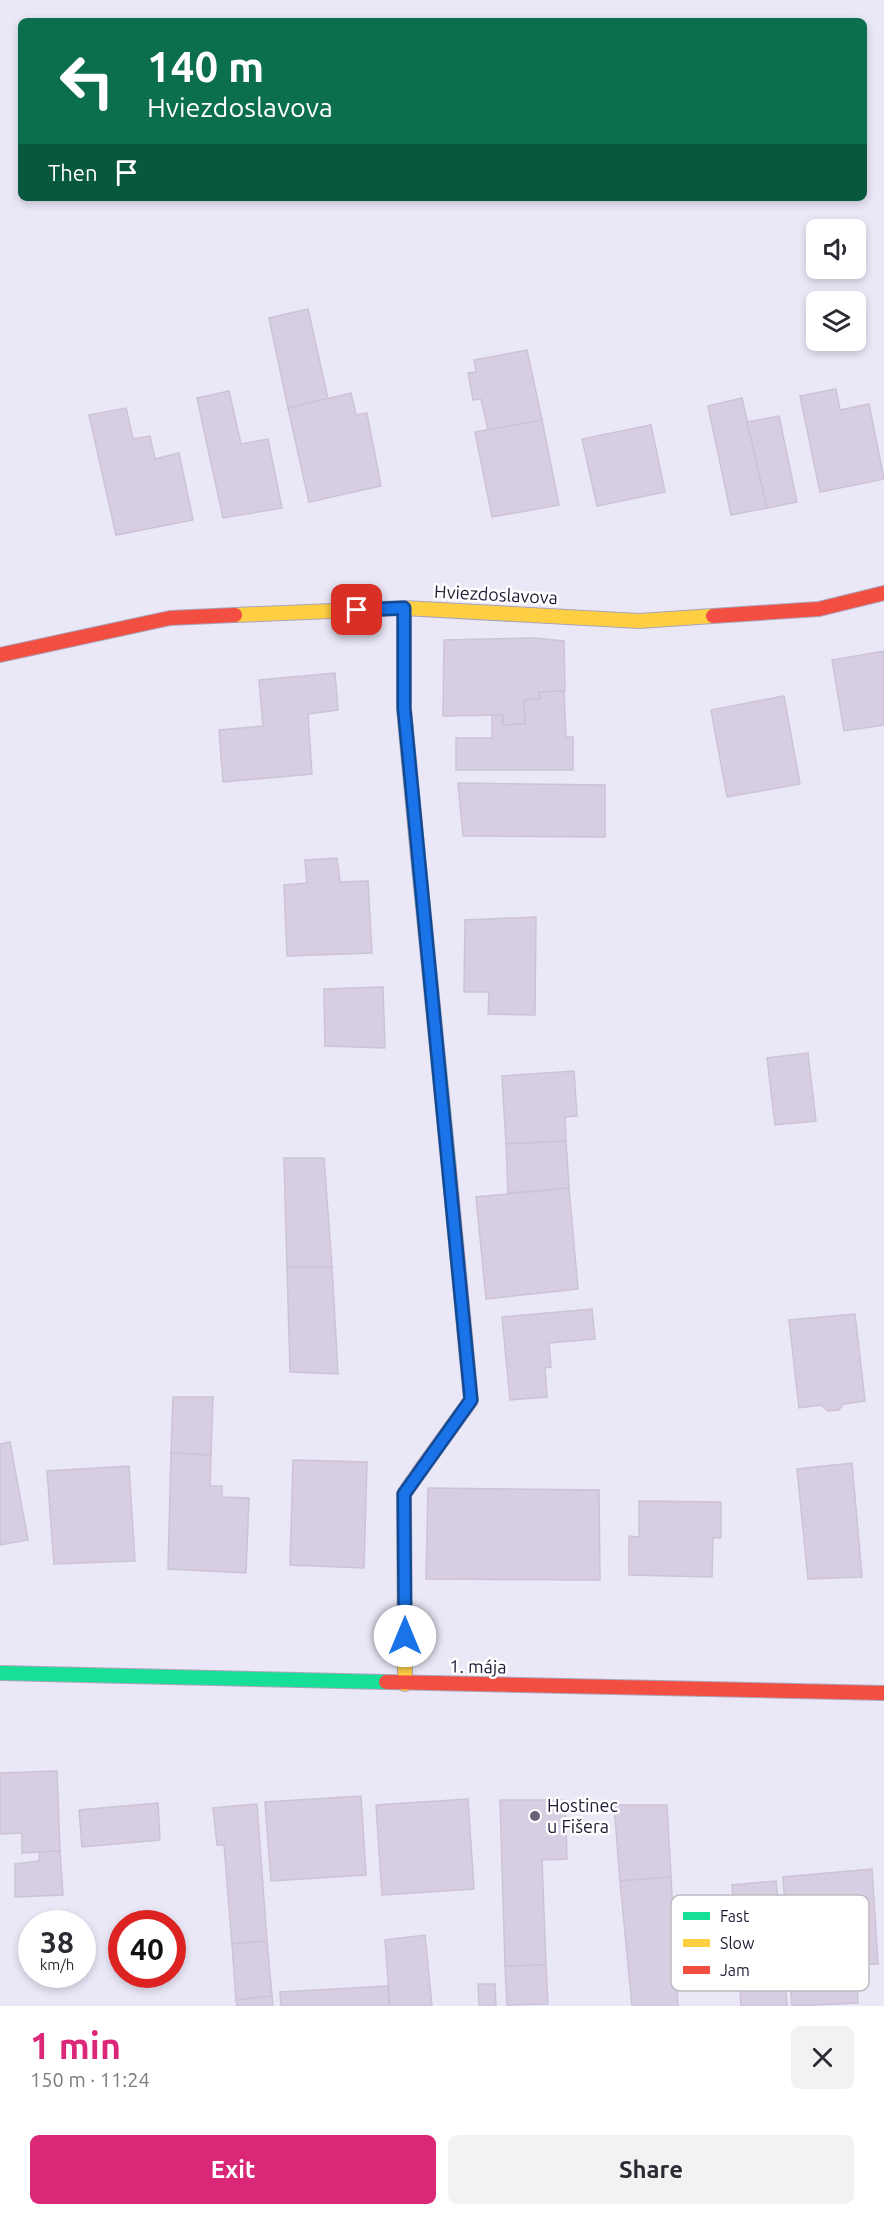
<!DOCTYPE html>
<html lang="en">
<head>
<meta charset="utf-8">
<style>
  :root { --surface:#fff; --page:#f2f2f3; --text:#2b2b33; --muted:#7c7c81; --accent:#db2777 }
  body { margin:0; font-family:Ubuntu,sans-serif; background:var(--page); color:var(--text); height:100vh; display:flex; flex-direction:column; font-size:22px; white-space:nowrap }
  * { box-sizing:border-box; margin:0 }
  p { font-size:20px; color:var(--muted) }
  .icon { flex:none; width:33px; height:33px; fill:none; stroke:currentColor; stroke-width:2; stroke-linecap:round; stroke-linejoin:round }
  .map { position:relative; height:2006px; overflow:hidden }
  .sheet { display:flex; flex-direction:column; background:var(--surface); flex:1 }
  .sheet>* { flex:none }
  .guide { position:absolute; left:18px; top:18px; width:849px; height:183px; border-radius:9px; box-shadow:0 3px 9px #0003; background:#0b6e4f; color:#fff; overflow:hidden }
  .tools { position:absolute; left:806px; top:219px; display:grid; gap:12px }
  .tools a { display:grid; place-items:center; width:60px; height:60px; border-radius:9px; background:var(--surface); box-shadow:0 3px 9px #0003; font-size:30px }
  .speed { position:absolute; left:18px; top:1910px; display:flex; gap:12px; font-size:30px; font-weight:700; text-align:center }
  .speed>* { display:grid; place-content:center; width:78px; height:78px; border-radius:50%; background:var(--surface); box-shadow:0 3px 9px #0003; line-height:1 }
  .speed small { font-size:15px; font-weight:400 }
  .speed .limit { border:9px solid #d22; background:#fff; color:#111 }
  .pin { position:absolute; display:grid; place-items:center; width:51px; height:51px; color:#fff; margin:-26px; border-radius:12px; box-shadow:0 3px 9px #0006 }
  .me { position:absolute; width:66px; margin:-33px; rotate:0deg; stroke-linejoin:round; filter:drop-shadow(0 0 4px #0008) }
  .turn { display:flex; align-items:center; gap:21px; height:126px; padding:0 30px; font-size:27px }
  .turn .icon { width:78px; height:78px; stroke-width:2.5 }
  .turn b { display:block; font-size:42px; line-height:51px }
  .then { display:flex; align-items:center; height:57px; padding:0 30px; background:#0003; gap:12px; font-size:22px }
  .round { display:grid; place-items:center; flex:none; width:63px; height:63px; border-radius:9px; background:var(--page) }
  .headline { display:flex; align-items:center; justify-content:space-between; height:102px; padding:0 30px }
  h1 { font-size:36px; font-weight:600; line-height:45px; color:var(--accent) }
  .button { display:flex; gap:12px; margin-top:auto; padding:12px 30px }
  .button a { flex:1; height:69px; border-radius:9px; background:var(--accent); color:#fff; font-size:24px; font-weight:600; line-height:69px; text-align:center }
  .button a+a { background:var(--page); color:var(--text) }
  .map>svg:first-child { display:block }
  .building { fill:#d8cee3; stroke:#cdc3d7; stroke-width:1.5 }
  .lines { fill:none; stroke-linecap:round; stroke-linejoin:round }
  .fast-casing { stroke:#aaa4b9; stroke-width:16 }
  .slow-casing { stroke:#aaa4b9; stroke-width:16 }
  .jam-casing { stroke:#aaa4b9; stroke-width:16 }
  .fast { stroke:#16e098; stroke-width:14 }
  .slow { stroke:#ffcf43; stroke-width:14 }
  .jam { stroke:#f24e42; stroke-width:14 }
  .route-casing { stroke:#114b97; stroke-width:15 }
  .route { stroke:#1a73e8; stroke-width:10 }
  .poi-dot { fill:#686179; stroke:#fff; stroke-width:2 }
  .labels { text-anchor:middle; stroke-width:5; stroke-linejoin:round; paint-order:stroke }
  .street-label { font-size:18px; fill:#221935; stroke:#fff }
  .poi-label { font-size:18px; fill:#221935; stroke:#fff; text-anchor:start }
  .key { fill:#fff; stroke:#bdbac2; stroke-width:1.5 }
  .key-label { font-size:16px; fill:#221935 }
</style>
</head>
<body>
<div class="map">
<svg width="884" height="2006" viewBox="0 0 884 2006">
  <rect width="100%" height="100%" fill="#eae7f7"/>
  <g class="building">
    <polygon points="308,309 328,399 288,408 269,318"/>
    <polygon points="527,350 542,420 488,430 481,399 473,400 468,373 476,372 474,360"/>
    <polygon points="836,389 840,410 869,404 884,479 820,492 800,396"/>
    <polygon points="229,391 241,444 268,439 282,508 223,518 197,398"/>
    <polygon points="351,393 356,415 367,413 381,486 309,502 288,408"/>
    <polygon points="742,398 767,508 731,515 708,406"/>
    <polygon points="126,408 133,439 150,436 155,459 179,453 193,520 116,535 89,415"/>
    <polygon points="779,416 797,502 767,508 747,422"/>
    <polygon points="542,420 559,505 492,517 475,432"/>
    <polygon points="651,425 665,492 597,506 582,439"/>
    <polygon points="533,638 564,641 565,691 539,692 540,699 524,700 525,724 503,725 503,715 443,716 444,640"/>
    <polygon points="884,651 884,725 844,731 832,660"/>
    <polygon points="335,673 338,710 308,714 312,774 223,782 219,730 263,726 259,680"/>
    <polygon points="564,691 566,737 573,737 573,770 456,770 456,738 492,738 492,715 503,715 503,725 525,724 524,700 540,699 539,692"/>
    <polygon points="784,696 800,784 727,797 711,710"/>
    <polygon points="458,783 605,785 605,837 463,836"/>
    <polygon points="337,858 340,882 368,881 372,953 287,956 284,885 307,883 305,860"/>
    <polygon points="536,917 535,1015 488,1014 489,992 464,992 465,920"/>
    <polygon points="383,987 385,1048 325,1046 324,989"/>
    <polygon points="808,1053 816,1121 775,1125 767,1058"/>
    <polygon points="574,1071 577,1116 565,1117 566,1141 506,1144 502,1076"/>
    <polygon points="566,1141 569,1188 508,1193 506,1144"/>
    <polygon points="284,1158 324,1158 332,1267 287,1267"/>
    <polygon points="569,1188 578,1289 486,1299 476,1197"/>
    <polygon points="287,1267 332,1267 338,1374 290,1372"/>
    <polygon points="592,1309 595,1339 549,1343 551,1367 545,1368 547,1397 510,1400 502,1317"/>
    <polygon points="855,1314 865,1401 843,1404 839,1410 828,1411 821,1405 799,1408 789,1320"/>
    <polygon points="173,1397 213,1397 211,1455 171,1453"/>
    <polygon points="10,1442 28,1540 0,1545 0,1444"/>
    <polygon points="171,1453 211,1455 210,1486 222,1486 222,1497 249,1498 246,1573 168,1569"/>
    <polygon points="293,1460 367,1462 364,1568 290,1565"/>
    <polygon points="852,1463 862,1577 808,1579 797,1469"/>
    <polygon points="129,1466 135,1561 54,1564 47,1471"/>
    <polygon points="428,1488 599,1490 600,1580 426,1579"/>
    <polygon points="639,1501 721,1502 721,1538 713,1538 712,1577 629,1575 629,1536 639,1537"/>
    <polygon points="57,1771 60,1851 22,1853 22,1833 0,1834 0,1773"/>
    <polygon points="361,1796 366,1875 271,1881 265,1802"/>
    <polygon points="468,1799 474,1889 382,1895 376,1805"/>
    <polygon points="500,1800 565,1800 567,1859 542,1860 546,1965 505,1966"/>
    <polygon points="158,1803 160,1840 82,1847 79,1810"/>
    <polygon points="257,1804 267,1941 232,1944 224,1845 217,1845 213,1808"/>
    <polygon points="614,1805 667,1805 671,1877 620,1881"/>
    <polygon points="60,1851 63,1895 15,1897 15,1864 39,1861 40,1852"/>
    <polygon points="872,1869 878,1964 856,1965 858,2003 792,2006 783,1877"/>
    <polygon points="671,1877 678,2006 632,2006 620,1881"/>
    <polygon points="776,1881 783,1956 738,1960 732,1885"/>
    <polygon points="425,1935 432,2006 390,2006 385,1940"/>
    <polygon points="267,1941 272,1996 236,2000 232,1944"/>
    <polygon points="783,1956 787,2006 741,2006 738,1960"/>
    <polygon points="546,1965 548,2004 507,2005 505,1966"/>
    <polygon points="478,1984 495,1984 496,2006 479,2006"/>
    <polygon points="388,1986 389,2006 281,2006 280,1992"/>
    <polygon points="272,1996 273,2006 237,2006 236,2000"/>
  </g>
  <g class="lines">
    <g class="fast-casing">
      <g id="fast">
        <polyline points="418,856 449,1169"/>
        <polyline points="0,1673 386,1682"/>
      </g>
    </g>
    <g class="slow-casing">
      <g id="slow">
        <polyline points="404,608 404,709 418,856"/>
        <polyline points="235,615 404,608 639,621 713,616"/>
        <polyline points="405,1684 404,1494 420,1471"/>
      </g>
    </g>
    <g class="jam-casing">
      <g id="jam">
        <polyline points="713,616 819,609 884,593"/>
        <polyline points="0,655 170,618 235,615"/>
        <polyline points="420,1471 471,1400 449,1169"/>
        <polyline points="386,1682 884,1693"/>
      </g>
    </g>
    <use href="#fast" class="fast"/>
    <use href="#slow" class="slow"/>
    <use href="#jam" class="jam"/>
  </g>
  <g class="lines">
    <g class="route-casing">
      <polyline id="route" points="357,610 404,608 404,708 471,1400 404,1494 405,1636"/>
    </g>
    <use href="#route" class="route"/>
  </g>
  <circle class="poi-dot" cx="535" cy="1816" r="6"/>
  <g class="labels">
    <g class="street-label">
      <text transform="translate(496 595) rotate(3)" y="6">Hviezdoslavova</text>
      <text transform="translate(478 1667) rotate(1)" y="6">1. mája</text>
    </g>
    <g class="poi-label">
      <text x="547" y="1812">Hostinec<tspan x="547" dy="21">u Fišera</tspan></text>
    </g>
  </g>
  <rect x="671" y="1895" width="198" height="96" rx="9" class="key"/>
  <rect x="683" y="1912" width="27" height="8" fill="#16e098"/>
  <rect x="683" y="1939" width="27" height="8" fill="#ffcf43"/>
  <rect x="683" y="1966" width="27" height="8" fill="#f24e42"/>
  <g class="key-label">
    <text x="720" y="1922">Fast</text>
    <text x="720" y="1949">Slow</text>
    <text x="720" y="1976">Jam</text>
  </g>
</svg>
<div class="tools">
<a><svg class="icon" aria-label="sound" viewBox="0 0 24 24"><path d="M4 9h4l5-4v14l-5-4H4zM17 9q2 3 0 6"/></svg></a>
<a><svg class="icon" aria-label="layers" viewBox="0 0 24 24"><path d="M12 4l9 5-9 5-9-5zM3 14l9 5 9-5"/></svg></a>
</div>
<div class="speed"><div>38<small>km/h</small></div><div class="limit">40</div></div>
<div class="pin" style="left:357px;top:610px;background:#d93025"><svg class="icon" aria-label="arrive" viewBox="0 0 24 24"><path d="M6 21V4h12l-3 4 3 4H6"/></svg></div>
<svg class="me" style="left:405px;top:1636px" viewBox="-20 -20 40 40"><circle r="19" fill="#fff"/><path d="M0-13L10 11 0 6-10 11z" fill="#1a73e8"/></svg>
<div class="guide">
<div class="turn"><svg class="icon" aria-label="left" viewBox="0 0 24 24"><path d="M17 20v-9H6M10 6l-5 5 5 5"/></svg><div><b>140 m</b>Hviezdoslavova</div></div>
<div class="then">Then<svg class="icon" aria-label="arrive" viewBox="0 0 24 24"><path d="M6 21V4h12l-3 4 3 4H6"/></svg></div>
</div>
</div>
<section class="sheet">
<div class="headline"><div><h1>1 min</h1><p>150 m · 11:24</p></div><a class="round"><svg class="icon" aria-label="close" viewBox="0 0 24 24"><path d="M6 6l12 12M18 6L6 18"/></svg></a></div>
<div class="button"><a>Exit</a><a>Share</a></div>
</section>
</body>
</html>
